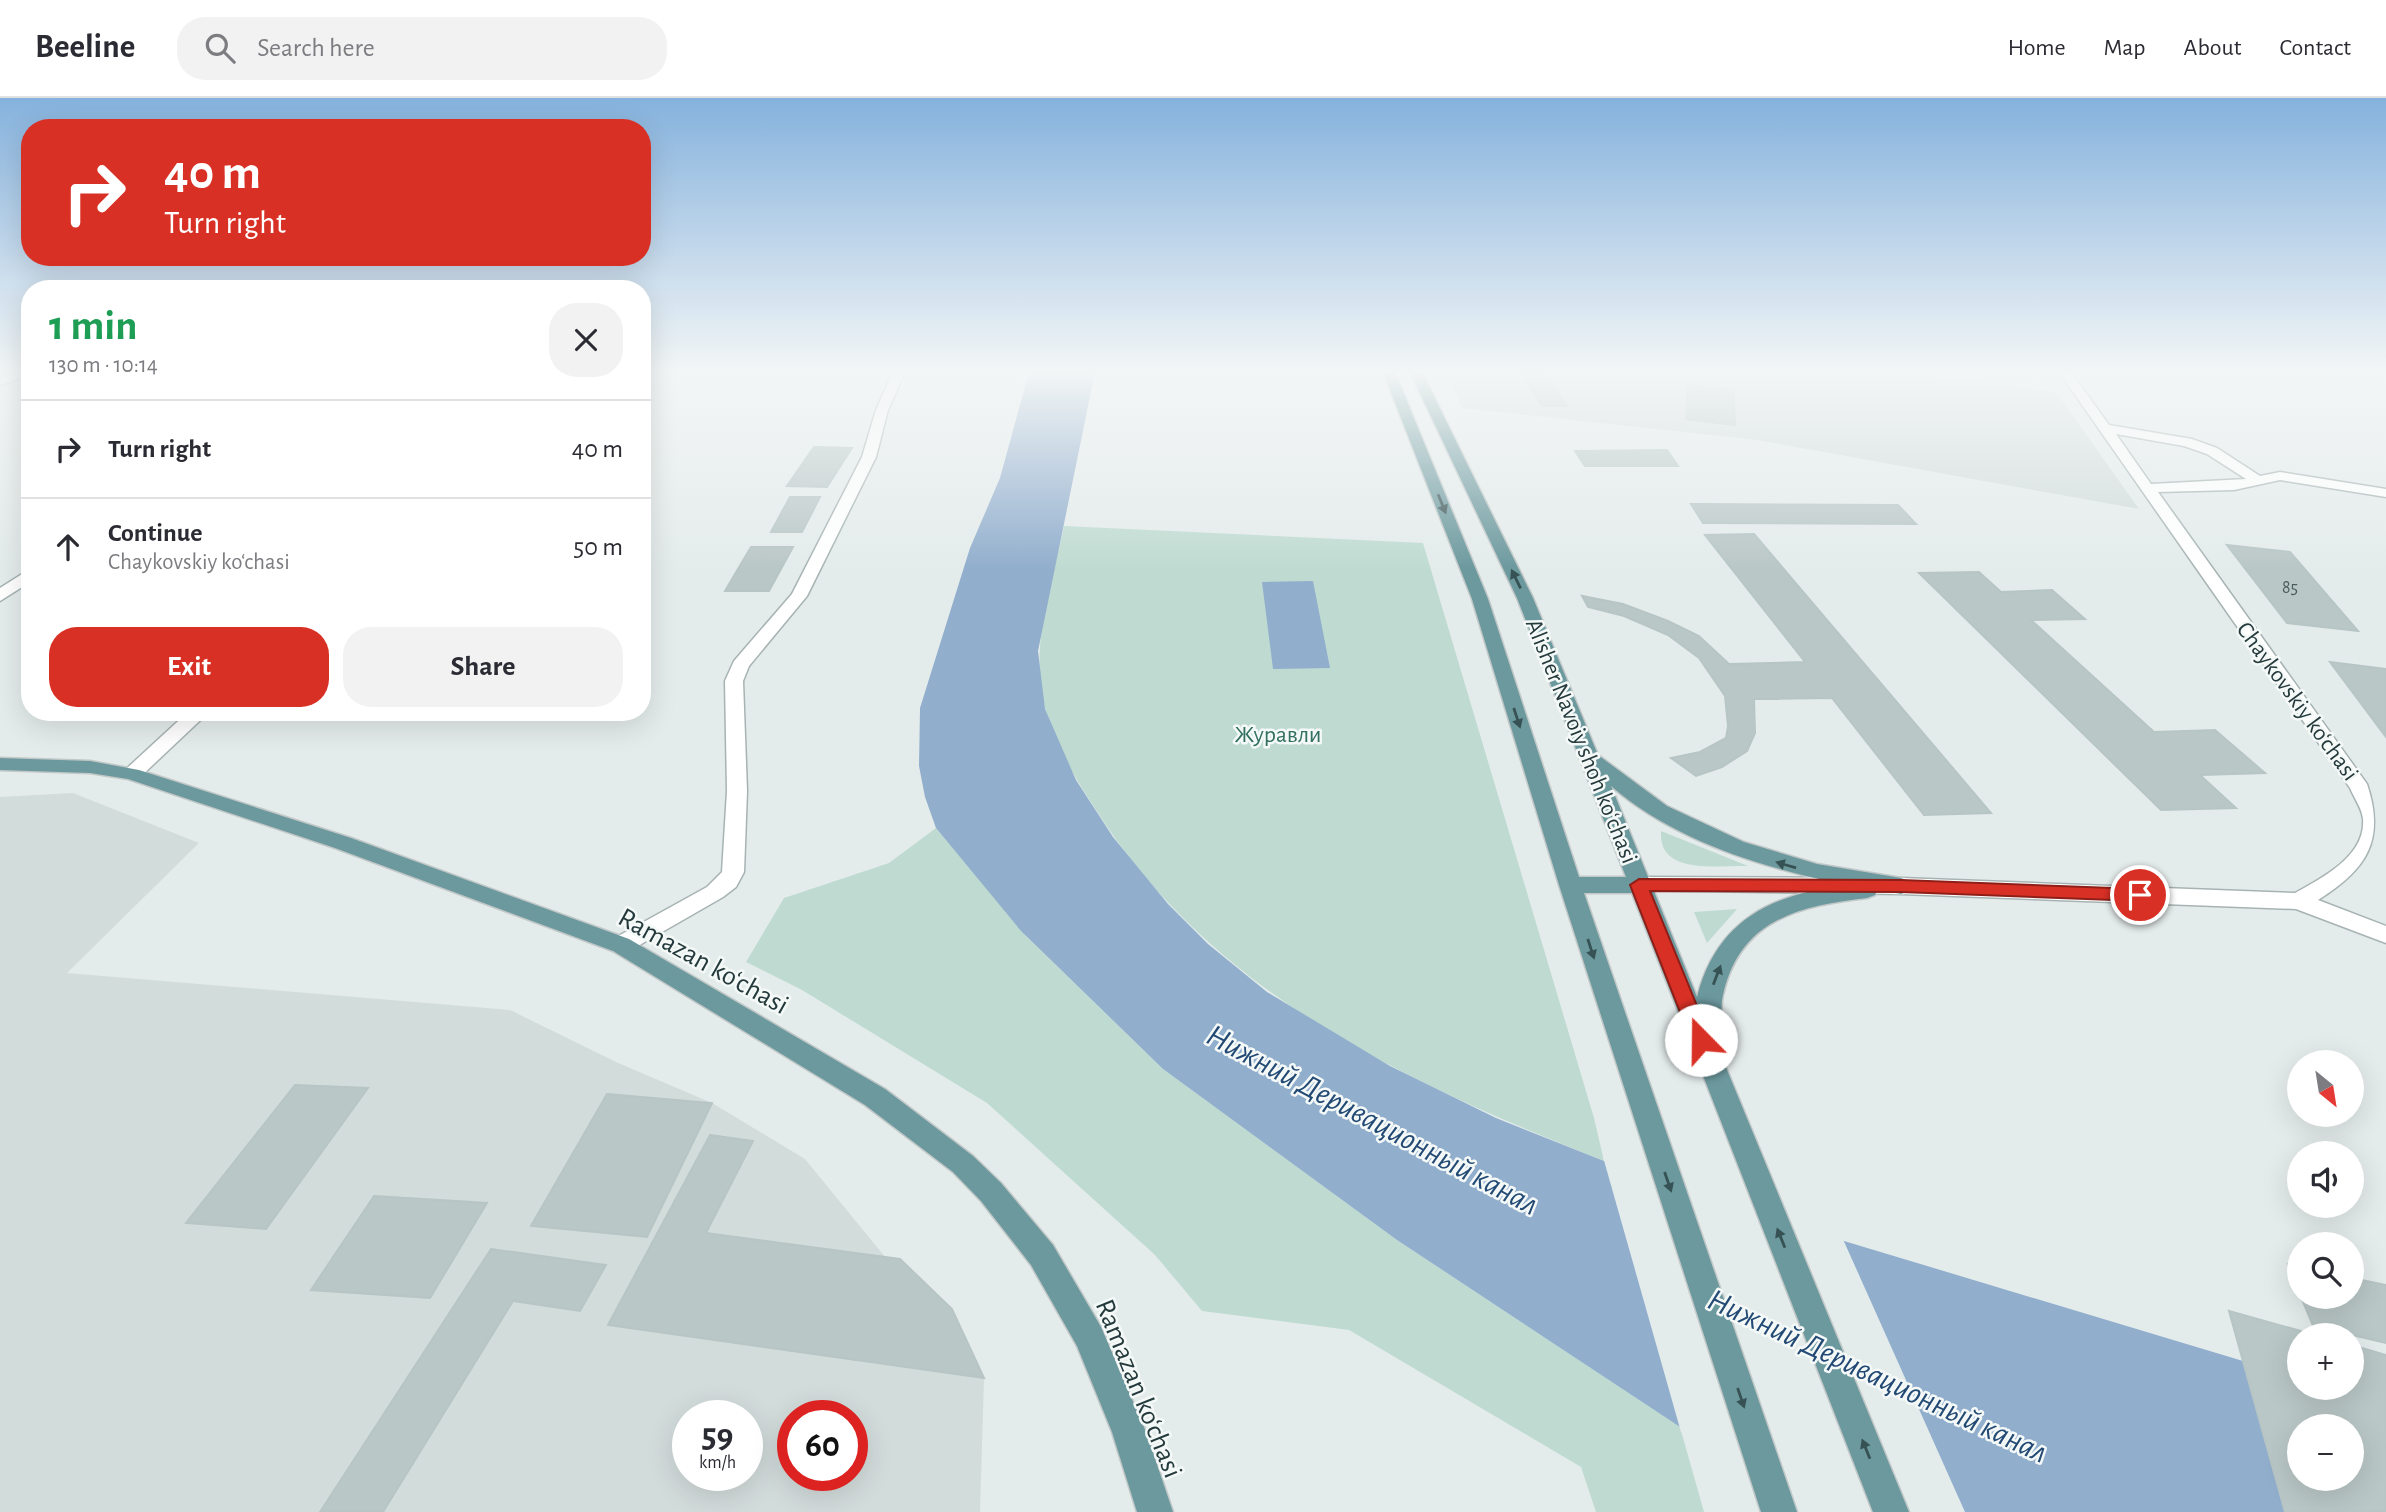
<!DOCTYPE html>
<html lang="en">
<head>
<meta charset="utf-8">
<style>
  :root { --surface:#fff; --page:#f2f2f3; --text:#2b2b33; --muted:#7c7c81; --line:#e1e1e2; --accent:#d93025 }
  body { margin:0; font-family:"Alegreya Sans",sans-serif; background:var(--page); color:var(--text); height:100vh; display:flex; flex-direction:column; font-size:26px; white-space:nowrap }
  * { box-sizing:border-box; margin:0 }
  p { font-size:23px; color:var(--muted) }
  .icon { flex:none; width:38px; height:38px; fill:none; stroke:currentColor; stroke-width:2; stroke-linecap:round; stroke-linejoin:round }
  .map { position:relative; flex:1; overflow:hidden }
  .side { position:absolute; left:21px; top:182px; width:630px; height:441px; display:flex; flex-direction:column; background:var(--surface); border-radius:28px; box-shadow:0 7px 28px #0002 }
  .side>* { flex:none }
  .banner { position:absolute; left:21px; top:21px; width:630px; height:147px; border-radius:28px; box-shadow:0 7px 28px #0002; background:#d93025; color:#fff; overflow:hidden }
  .needle { width:46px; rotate:150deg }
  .fabs { position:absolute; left:2287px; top:952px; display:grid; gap:14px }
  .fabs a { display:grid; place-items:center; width:77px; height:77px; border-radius:50%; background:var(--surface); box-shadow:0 7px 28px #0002; font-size:35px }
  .speed { position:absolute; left:672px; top:1302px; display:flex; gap:14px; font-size:35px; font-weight:700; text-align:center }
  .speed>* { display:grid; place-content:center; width:91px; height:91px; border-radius:50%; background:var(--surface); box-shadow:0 7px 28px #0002; line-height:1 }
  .speed small { font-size:18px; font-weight:400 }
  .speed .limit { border:10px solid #d22; background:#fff; color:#111 }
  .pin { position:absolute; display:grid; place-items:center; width:60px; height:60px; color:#fff; margin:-30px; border:4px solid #fff; border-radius:50%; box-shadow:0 2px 7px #0007 }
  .me { position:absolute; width:77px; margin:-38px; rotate:338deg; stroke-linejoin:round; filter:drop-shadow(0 0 5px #0008) }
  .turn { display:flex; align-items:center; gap:24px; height:147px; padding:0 28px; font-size:32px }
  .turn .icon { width:91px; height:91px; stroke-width:2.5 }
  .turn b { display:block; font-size:49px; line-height:60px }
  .round { display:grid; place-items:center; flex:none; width:74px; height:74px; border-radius:28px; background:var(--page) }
  .headline { display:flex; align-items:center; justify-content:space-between; height:119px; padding:0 28px }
  h1 { font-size:42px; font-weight:700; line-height:52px; color:#1e9e55 }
  .primary-button { display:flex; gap:14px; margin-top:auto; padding:14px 28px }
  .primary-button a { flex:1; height:80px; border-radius:28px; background:var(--accent); color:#fff; font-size:28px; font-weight:700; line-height:80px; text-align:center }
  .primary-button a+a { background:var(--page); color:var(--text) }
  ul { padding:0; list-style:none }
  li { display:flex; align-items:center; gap:21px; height:98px; padding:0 28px; border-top:2px solid var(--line) }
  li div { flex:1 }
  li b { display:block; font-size:26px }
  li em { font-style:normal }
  header { display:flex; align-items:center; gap:42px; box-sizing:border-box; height:98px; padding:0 35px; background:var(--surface); border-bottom:2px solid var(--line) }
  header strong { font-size:33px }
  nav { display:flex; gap:38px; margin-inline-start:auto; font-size:24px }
  .search { width:490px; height:63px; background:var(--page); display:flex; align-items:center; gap:18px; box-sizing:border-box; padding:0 24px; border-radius:28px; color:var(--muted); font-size:26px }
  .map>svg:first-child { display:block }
  .built { fill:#d2dcdb; fill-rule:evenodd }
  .green { fill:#bfdbd1 }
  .water { fill:#91aecd }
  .pier { fill:#e4eceb }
  .building { fill:#b9c7c6; stroke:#b7c5c5; stroke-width:2; fill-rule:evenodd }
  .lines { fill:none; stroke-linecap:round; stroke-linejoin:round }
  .minor-casing { stroke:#a7b3b3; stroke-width:3 }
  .major-casing { stroke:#c2c8c8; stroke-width:3 }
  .minor { fill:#fff; fill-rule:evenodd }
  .major { fill:#6c999e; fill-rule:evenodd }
  .oneway { fill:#375254 }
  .route { fill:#d93025; stroke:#8d1f18; stroke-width:2 }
  .labels { text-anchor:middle; stroke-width:5; stroke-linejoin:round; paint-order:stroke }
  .far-number-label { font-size:18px; fill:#4a5d5e }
  .street-label { font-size:24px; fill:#253a3c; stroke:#f4f9f8 }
  .park-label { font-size:24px; fill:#327060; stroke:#f4f9f8 }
  .near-street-label { font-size:28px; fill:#253a3c; stroke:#f4f9f8 }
  .near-water-label { font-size:32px; font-style:italic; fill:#234a74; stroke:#f4f9f8 }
</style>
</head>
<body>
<header>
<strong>Beeline</strong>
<div class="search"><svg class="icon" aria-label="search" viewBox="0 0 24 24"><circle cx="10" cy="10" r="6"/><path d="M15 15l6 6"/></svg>Search here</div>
<nav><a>Home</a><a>Map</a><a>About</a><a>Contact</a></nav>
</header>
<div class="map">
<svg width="2386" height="1414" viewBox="0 0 2386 1414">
  <rect width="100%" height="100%" fill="#e4eceb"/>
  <g class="built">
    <polygon points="1447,274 1896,274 2056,294 2139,411 1757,342 1462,310"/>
    <path d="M73,695L199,745L67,875L510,912L616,964L712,1005L805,1061L984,1280L980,1414H0V699ZM688,1318H747V1377H688ZM793,1318H852V1377H793Z"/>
  </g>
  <g class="green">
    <path d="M1064,428L1423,445L1594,1020L1604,1063C1408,985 1216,898 1098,715C1073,677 1047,636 1041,590C1034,536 1053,481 1064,428Z"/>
    <polygon points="936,730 1027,839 1163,971 1397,1142 1680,1329 1704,1414 1596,1414 1581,1369 1349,1232 1202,1213 1155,1157 987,1005 802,892 746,864 784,800 889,765"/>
    <path d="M1661,733L1748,768C1718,767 1658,778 1661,733Z"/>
    <polygon points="1737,811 1707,845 1694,814"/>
  </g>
  <g class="water">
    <polygon points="1029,274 1095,274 1038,553 1045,611 1076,682 1113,739 1168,806 1208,846 1267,894 1390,968 1496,1020 1604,1063 1844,1143 2243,1263 2285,1414 1837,1414 1680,1329 1397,1142 1163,971 1021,833 936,730 925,699 919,668 920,610 970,450 1000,380"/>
    <polygon points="1313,483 1330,570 1273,571 1262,484"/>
  </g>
  <polygon class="pier" points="1603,1059 1842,1139 1965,1414 1830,1414 1681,1334"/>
  <g class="building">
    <polygon points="1520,274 1544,274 1567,308 1542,308"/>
    <polygon points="1688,287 1734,292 1735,327 1686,321"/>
    <polygon points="814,349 852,350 827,389 787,388"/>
    <polygon points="1667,352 1678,368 1585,368 1575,353"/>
    <polygon points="790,399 820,399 802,434 771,434"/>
    <polygon points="1691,406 1898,407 1916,426 1703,425"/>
    <polygon points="1754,436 1991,715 1924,717 1832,600 1754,601 1755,635 1747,653 1722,669 1696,678 1671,660 1700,654 1726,640 1728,628 1725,598 1699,560 1668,537 1624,518 1588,509 1582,498 1623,506 1668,523 1699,538 1729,566 1805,564 1705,437"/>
    <polygon points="2227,447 2290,454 2358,533 2287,525"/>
    <polygon points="751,449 793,449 769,493 725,493"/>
    <polygon points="1979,474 2001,494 2052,492 2085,521 2031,522 2154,634 2215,632 2265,675 2200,677 2236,710 2161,712 1919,475"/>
    <polygon points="2330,564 2386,571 2386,639"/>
    <polygon points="295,987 368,990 266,1131 186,1125"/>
    <polygon points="607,996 712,1005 647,1139 531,1128"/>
    <polygon points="710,1037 753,1043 706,1135 900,1161 952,1211 984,1280 608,1227"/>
    <polygon points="374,1098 487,1105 430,1200 311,1192"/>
    <polygon points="491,1151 606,1167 580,1213 513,1203 383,1414 320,1414"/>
    <polygon points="2288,1166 2300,1168 2300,1195"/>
    <polygon points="2352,1180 2386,1187 2386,1245 2313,1228 2301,1199 2352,1199"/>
    <path d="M2229,1213L2315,1237H2300V1290H2352V1247L2386,1257V1414H2285ZM2300,1328H2352V1381H2300Z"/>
  </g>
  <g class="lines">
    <g class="minor-casing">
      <g id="minor">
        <polygon points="13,274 30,277 0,287 0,279"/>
        <polygon points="893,274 905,274 888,312 876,359 807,498 749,568 743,583 747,693 744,774 736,789 723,799 629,853 621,855 613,853 609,847 613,841 707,789 722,774 727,693 725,583 734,563 792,496 862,359 876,312"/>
        <path d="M2059,274H2071L2109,327L2192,341L2217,350L2260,378L2280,374L2386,391V399L2280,382L2234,392L2158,394L2367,686C2386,743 2366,772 2318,802L2386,828V845L2296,811L1901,796L1631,792L1628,787L1631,782L1639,779L1901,780L2295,795C2322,780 2366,758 2363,721C2362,710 2354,700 2350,690ZM2116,336L2184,348L2207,356L2246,381L2151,386Z"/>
        <polygon points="30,471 30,484 0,503 0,490"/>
        <polygon points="188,614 209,614 139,680 125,680 122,676 125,672"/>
      </g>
    </g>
    <g class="major-casing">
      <g id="major">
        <path d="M1383,274H1395L1488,501L1579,779H1626L1517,500L1410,274H1422L1533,500L1598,657L1667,708L1744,744L1817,766L1901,780L1909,783L1912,788L1909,793L1901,796L1878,792L1875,797L1867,800C1799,808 1740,821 1723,897C1719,913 1725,937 1718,950L1909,1414H1873L1632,795H1584L1797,1414H1761L1559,787L1472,501ZM1611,688C1676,744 1764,770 1847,787C1773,796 1717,821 1697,899Z"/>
        <polygon points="0,660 90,663 139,672 351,740 629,841 885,991 973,1058 1001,1085 1053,1147 1101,1229 1146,1334 1173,1414 1137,1414 1112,1334 1077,1248 1031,1167 981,1103 953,1074 865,1007 613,853 335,750 128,681 90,675 0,672"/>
      </g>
    </g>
    <use href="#minor" class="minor"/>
    <use href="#major" class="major"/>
  </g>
  <defs><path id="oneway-solid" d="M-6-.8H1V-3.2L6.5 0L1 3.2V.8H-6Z" transform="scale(1.75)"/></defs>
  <g class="oneway">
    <use href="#oneway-solid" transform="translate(1442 406) rotate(68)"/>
    <use href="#oneway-solid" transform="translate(1516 481) rotate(-116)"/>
    <use href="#oneway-solid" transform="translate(1517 620) rotate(72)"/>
    <use href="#oneway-solid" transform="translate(1786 767) rotate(-164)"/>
    <use href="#oneway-solid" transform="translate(1591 851) rotate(72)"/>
    <use href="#oneway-solid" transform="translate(1717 877) rotate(-69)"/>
    <use href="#oneway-solid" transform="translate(1668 1084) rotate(71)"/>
    <use href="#oneway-solid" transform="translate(1781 1140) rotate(-112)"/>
    <use href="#oneway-solid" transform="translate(1741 1300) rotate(71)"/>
    <use href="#oneway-solid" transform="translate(1866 1351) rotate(-112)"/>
  </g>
  <linearGradient id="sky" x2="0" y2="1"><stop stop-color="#85b2dd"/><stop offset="0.58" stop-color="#f3f6f6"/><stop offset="1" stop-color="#f3f6f6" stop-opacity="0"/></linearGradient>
  <rect width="2386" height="472" fill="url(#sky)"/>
  <polygon class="route" points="1639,781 1901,782 2140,791 2148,797 2140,803 1901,794 1650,793 1711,942 1708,947 1694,947 1691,942 1630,787"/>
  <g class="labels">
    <g class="far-number-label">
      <text x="2290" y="495">85</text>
    </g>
    <g class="street-label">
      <text transform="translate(2298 603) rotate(54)" y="8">Chaykovskiy ko‘chasi</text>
      <text transform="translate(1582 643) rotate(68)" y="8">Alisher Navoiy shoh koʻchasi</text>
    </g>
    <g class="park-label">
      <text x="1278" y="644">Журавли</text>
    </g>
    <g class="near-street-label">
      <text transform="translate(704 862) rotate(29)" y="10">Ramazan ko‘chasi</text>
      <text transform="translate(1140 1290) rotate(68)" y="10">Ramazan ko‘chasi</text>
    </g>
    <g class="near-water-label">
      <text transform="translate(1373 1021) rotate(28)" y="11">Нижний Деривационный канал</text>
      <text transform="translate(1878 1277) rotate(25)" y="11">Нижний Деривационный канал</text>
    </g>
  </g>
</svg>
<div class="fabs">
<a><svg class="needle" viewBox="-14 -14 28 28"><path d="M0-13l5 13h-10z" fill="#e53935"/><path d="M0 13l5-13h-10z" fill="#7c7c81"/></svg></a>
<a><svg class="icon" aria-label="sound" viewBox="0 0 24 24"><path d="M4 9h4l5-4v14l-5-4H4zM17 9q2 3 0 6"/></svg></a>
<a><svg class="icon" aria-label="search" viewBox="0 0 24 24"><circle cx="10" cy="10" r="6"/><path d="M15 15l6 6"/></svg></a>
<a>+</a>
<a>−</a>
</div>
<div class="speed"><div>59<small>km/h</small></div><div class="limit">60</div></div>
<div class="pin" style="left:2140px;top:797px;background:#d93025"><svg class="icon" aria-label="arrive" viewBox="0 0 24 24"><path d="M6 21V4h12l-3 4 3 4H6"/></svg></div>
<svg class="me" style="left:1701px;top:942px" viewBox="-20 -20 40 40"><circle r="19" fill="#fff"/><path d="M0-13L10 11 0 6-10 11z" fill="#d93025"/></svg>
<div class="banner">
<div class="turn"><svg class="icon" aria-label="right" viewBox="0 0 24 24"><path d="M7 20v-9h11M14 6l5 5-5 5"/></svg><div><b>40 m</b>Turn right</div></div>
</div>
<section class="side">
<div class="headline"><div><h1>1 min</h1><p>130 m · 10:14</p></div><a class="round"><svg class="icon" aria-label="close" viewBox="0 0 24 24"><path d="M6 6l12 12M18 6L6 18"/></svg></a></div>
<ul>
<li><svg class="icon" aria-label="right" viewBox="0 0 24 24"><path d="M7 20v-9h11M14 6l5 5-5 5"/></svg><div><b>Turn right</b></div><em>40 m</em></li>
<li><svg class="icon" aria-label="ahead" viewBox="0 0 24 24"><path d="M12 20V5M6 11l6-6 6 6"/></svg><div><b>Continue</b><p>Chaykovskiy ko‘chasi</p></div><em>50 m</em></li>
</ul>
<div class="primary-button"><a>Exit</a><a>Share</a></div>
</section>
</div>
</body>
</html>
